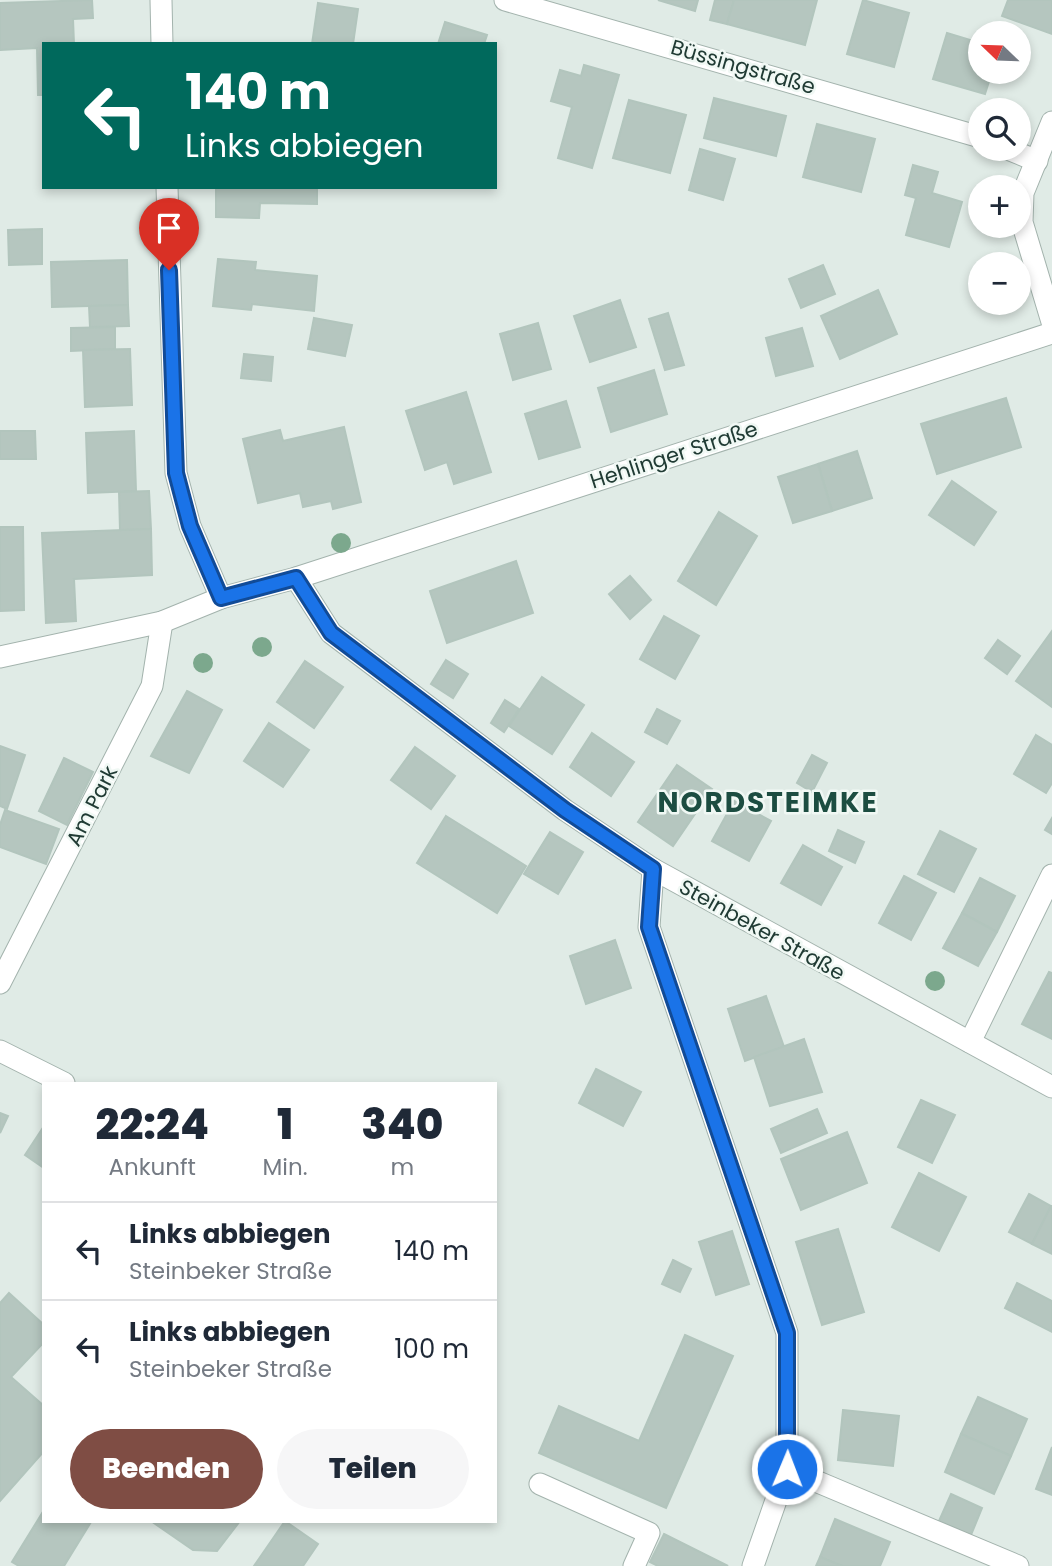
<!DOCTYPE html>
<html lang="de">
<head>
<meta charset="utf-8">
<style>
  :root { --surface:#fff; --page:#f6f6f7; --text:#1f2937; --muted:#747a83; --line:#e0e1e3; --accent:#7f4d44 }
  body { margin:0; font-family:Poppins,sans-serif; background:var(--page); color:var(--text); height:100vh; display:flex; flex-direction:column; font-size:26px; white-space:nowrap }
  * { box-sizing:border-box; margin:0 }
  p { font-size:23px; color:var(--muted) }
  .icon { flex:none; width:38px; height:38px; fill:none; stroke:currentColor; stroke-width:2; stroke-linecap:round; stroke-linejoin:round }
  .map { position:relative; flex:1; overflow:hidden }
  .panel { position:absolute; left:42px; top:1082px; width:455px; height:441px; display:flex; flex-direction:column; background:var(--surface); border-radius:0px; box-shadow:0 4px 10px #0003 }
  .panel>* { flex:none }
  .guide { position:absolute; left:42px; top:42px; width:455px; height:147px; border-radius:0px; box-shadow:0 4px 10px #0003; background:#00695c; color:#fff; overflow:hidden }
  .needle { width:46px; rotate:293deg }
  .fabs { position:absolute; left:968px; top:21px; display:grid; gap:14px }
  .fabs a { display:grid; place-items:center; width:63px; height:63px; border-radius:50%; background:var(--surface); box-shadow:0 4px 10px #0003; font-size:35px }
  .pin { position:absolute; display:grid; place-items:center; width:60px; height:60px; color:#fff; margin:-72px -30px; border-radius:50% 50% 50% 0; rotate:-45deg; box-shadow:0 0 7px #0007 }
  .pin .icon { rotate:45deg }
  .me { position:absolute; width:77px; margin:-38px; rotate:1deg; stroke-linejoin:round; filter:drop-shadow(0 0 5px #0008) }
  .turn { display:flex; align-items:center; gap:24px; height:147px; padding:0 28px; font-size:32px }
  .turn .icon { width:91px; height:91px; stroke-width:2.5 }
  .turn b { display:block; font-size:49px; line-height:60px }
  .eta { display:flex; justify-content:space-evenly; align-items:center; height:119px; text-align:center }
  .eta b { font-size:42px; font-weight:800; line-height:49px }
  .cta { display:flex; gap:14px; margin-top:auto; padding:14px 28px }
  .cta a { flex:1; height:80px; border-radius:42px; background:var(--accent); color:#fff; font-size:28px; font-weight:800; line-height:80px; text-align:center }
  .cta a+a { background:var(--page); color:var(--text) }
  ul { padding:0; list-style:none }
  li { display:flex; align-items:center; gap:21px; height:98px; padding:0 28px; border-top:2px solid var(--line) }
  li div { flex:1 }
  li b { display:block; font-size:26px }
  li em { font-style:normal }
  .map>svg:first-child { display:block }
  .building { fill:#b5c6bf; stroke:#b2c5bd; stroke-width:2 }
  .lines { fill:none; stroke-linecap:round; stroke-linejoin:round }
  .minor-casing { stroke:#a3b3ad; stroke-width:23 }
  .minor { stroke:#fff; stroke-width:21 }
  .tree { fill:#7ca88d }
  .route-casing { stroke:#114b97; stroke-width:18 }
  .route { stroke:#1a73e8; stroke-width:12 }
  .labels { text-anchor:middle; stroke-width:5; stroke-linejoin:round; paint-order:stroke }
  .street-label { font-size:21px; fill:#203b34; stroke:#f0f8f4 }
  .district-label { font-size:28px; font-weight:bold; letter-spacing:2px; fill:#1c4d41; stroke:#f0f8f4 }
</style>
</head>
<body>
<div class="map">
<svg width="1052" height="1566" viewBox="0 0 1052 1566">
  <rect width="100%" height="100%" fill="#e0ebe6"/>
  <g class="building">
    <polygon points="92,0 93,18 73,19 74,44 44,44 44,95 38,95 37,48 0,50 0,3"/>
    <polygon points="658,0 698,0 695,11"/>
    <polygon points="715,0 734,0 727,24 710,20"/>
    <polygon points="734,0 817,0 805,45 727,24"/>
    <polygon points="863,0 909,13 894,67 847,54"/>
    <polygon points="1008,0 1052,0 1052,34 1002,16"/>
    <polygon points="318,3 358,9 353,44 312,44"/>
    <polygon points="445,22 487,35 484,44 438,44"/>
    <polygon points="947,33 980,43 980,72 992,72 985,94 933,79"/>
    <polygon points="584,65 619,75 592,168 558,158 572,107 551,101 560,70 581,76"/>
    <polygon points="714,98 786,116 776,156 704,138"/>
    <polygon points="629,100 686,115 670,173 613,158"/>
    <polygon points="817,124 875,139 861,192 803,177"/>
    <polygon points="700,149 735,159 723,200 689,190"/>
    <polygon points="913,165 938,172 932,193 962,202 949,247 906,235 916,198 905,195"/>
    <polygon points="216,187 317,187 317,204 260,203 259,218 216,217"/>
    <polygon points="42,229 42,264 9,265 8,230"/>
    <polygon points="218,259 256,262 255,270 317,276 314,311 252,304 251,310 213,306"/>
    <polygon points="127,260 128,305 52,307 51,262"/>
    <polygon points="823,265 835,294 801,308 789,279"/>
    <polygon points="878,290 897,334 840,359 821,316"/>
    <polygon points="620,300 636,347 590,362 574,316"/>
    <polygon points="128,305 129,326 90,327 89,306"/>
    <polygon points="668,313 684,365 665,370 649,319"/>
    <polygon points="314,318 352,325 345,356 308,349"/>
    <polygon points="538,323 551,369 513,380 500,334"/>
    <polygon points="115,327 115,349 71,351 71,328"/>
    <polygon points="802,328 813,366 776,376 766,338"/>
    <polygon points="130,349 132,405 85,407 83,350"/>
    <polygon points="244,354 273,357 271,381 241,378"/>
    <polygon points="654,370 667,414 611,432 598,388"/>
    <polygon points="466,392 491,472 454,484 447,462 425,470 406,411"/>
    <polygon points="1006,398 1021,447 937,474 921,424"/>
    <polygon points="566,401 580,447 539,459 525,414"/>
    <polygon points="344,427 361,502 333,509 331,501 303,507 300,493 258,503 243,439 280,430 283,441"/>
    <polygon points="0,431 35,431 36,459 0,459"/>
    <polygon points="134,431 136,491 88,493 86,433"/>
    <polygon points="857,451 872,498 832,511 818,464"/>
    <polygon points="818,464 832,511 793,523 778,477"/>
    <polygon points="952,481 996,512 974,545 929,515"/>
    <polygon points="149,491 151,529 120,530 119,492"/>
    <polygon points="719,512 757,536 716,605 678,581"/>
    <polygon points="0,527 23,527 24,610 0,611"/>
    <polygon points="151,529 152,575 74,579 76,621 46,623 42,533"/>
    <polygon points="516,561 533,613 447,643 430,591"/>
    <polygon points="630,576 651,600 630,619 609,594"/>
    <polygon points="664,616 699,636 675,679 640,659"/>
    <polygon points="1052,631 1052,707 1016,681"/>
    <polygon points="998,640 1020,656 1007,674 985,658"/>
    <polygon points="446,660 468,674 453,698 431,684"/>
    <polygon points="305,661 343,687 314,728 277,702"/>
    <polygon points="542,677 584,705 552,754 509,726"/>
    <polygon points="187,691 222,710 189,773 151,756"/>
    <polygon points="505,700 519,709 504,732 491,723"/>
    <polygon points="657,709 680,721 667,744 645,732"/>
    <polygon points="269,723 309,750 283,787 244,761"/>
    <polygon points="592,733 634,762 611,796 570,767"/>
    <polygon points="1036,735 1052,745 1052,783 1046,793 1014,774"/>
    <polygon points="0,746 25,755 7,809 0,806"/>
    <polygon points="415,747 455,776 431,809 391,780"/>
    <polygon points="812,755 827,763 812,792 797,783"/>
    <polygon points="64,758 93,772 67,825 39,811"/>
    <polygon points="677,765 712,789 673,846 638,822"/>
    <polygon points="734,801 771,821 749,861 712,841"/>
    <polygon points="5,810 59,829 46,864 0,847 0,825"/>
    <polygon points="446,816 526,866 497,913 417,863"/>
    <polygon points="1052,818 1052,834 1045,830"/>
    <polygon points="838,830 864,842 855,863 829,851"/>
    <polygon points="940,831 976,849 954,892 918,874"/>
    <polygon points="550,832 583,852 558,894 524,874"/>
    <polygon points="803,845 842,867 821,905 781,883"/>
    <polygon points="904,876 936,893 911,940 879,923"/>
    <polygon points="980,878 1015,896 997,932 962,913"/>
    <polygon points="962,913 997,932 978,966 943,948"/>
    <polygon points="615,940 631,988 586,1004 570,956"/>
    <polygon points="1049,972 1052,973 1052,1039 1022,1024"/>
    <polygon points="766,996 784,1047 745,1061 728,1009"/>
    <polygon points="804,1039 822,1092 770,1106 754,1057"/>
    <polygon points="596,1069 641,1092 623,1126 579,1103"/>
    <polygon points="921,1100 955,1115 932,1163 898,1147"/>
    <polygon points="817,1109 827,1133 781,1153 771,1129"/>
    <polygon points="0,1113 8,1116 0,1133"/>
    <polygon points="44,1126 44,1168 25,1155"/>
    <polygon points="847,1132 867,1183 801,1210 781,1159"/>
    <polygon points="919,1173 966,1197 939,1251 892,1227"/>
    <polygon points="1029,1194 1051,1206 1032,1244 1009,1232"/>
    <polygon points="1051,1206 1052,1206 1052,1254 1032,1244"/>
    <polygon points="838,1229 864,1312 822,1325 796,1242"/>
    <polygon points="732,1231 749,1284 716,1295 699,1242"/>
    <polygon points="673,1260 691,1269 680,1292 662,1284"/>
    <polygon points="1017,1283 1052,1301 1052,1332 1005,1308"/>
    <polygon points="9,1293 44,1325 44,1342 11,1377 44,1406 44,1451 0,1501 0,1303"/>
    <polygon points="685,1335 733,1356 666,1508 539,1453 559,1406 639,1441"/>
    <polygon points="978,1397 1027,1419 1011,1456 961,1434"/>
    <polygon points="843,1410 899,1416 893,1466 838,1460"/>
    <polygon points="961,1434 1011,1456 994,1494 945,1472"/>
    <polygon points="1052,1447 1052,1495 1036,1489"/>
    <polygon points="951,1494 982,1508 971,1535 939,1521"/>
    <polygon points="44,1510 44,1521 91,1522 64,1566 19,1566 12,1562"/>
    <polygon points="835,1519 890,1542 880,1566 842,1566 820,1557"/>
    <polygon points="151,1521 240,1521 217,1551 193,1550"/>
    <polygon points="285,1521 318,1544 303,1566 254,1566"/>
    <polygon points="664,1534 728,1566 658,1566 650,1562"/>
    <polygon points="820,1557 842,1566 816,1566"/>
  </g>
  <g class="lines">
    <g class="minor-casing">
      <g id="minor">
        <polyline points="161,0 162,44"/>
        <polyline points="505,0 980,137"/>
        <polyline points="1052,122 1023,193 1022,222 1052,322"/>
        <polyline points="1008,149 1037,161"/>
        <polyline points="167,187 176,473 190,526 221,598 296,578 1052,333"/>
        <polyline points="296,578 331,633 565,810 653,869 1052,1087"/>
        <polyline points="0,657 162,622 221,598"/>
        <polyline points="653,869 649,927 787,1333 787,1469 753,1566"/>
        <polyline points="0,983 152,686 162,622"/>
        <polyline points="970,1042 1052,875"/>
        <polyline points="0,1051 64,1083"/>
        <polyline points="787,1469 1018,1566"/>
        <polyline points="540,1484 649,1533 634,1566"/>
      </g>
    </g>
    <use href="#minor" class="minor"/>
  </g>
  <g class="tree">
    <circle cx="341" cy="543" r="10"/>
    <circle cx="262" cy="647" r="10"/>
    <circle cx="203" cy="663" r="10"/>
    <circle cx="935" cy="981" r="10"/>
  </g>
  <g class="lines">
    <g class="route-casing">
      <polyline id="route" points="169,270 176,473 190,526 221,598 296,578 331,633 565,810 653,869 649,927 787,1333 787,1469"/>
    </g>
    <use href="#route" class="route"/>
  </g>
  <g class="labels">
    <g class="street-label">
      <text transform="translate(743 67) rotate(16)" y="7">Büssingstraße</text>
      <text transform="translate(674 455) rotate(-18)" y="7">Hehlinger Straße</text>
      <text transform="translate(92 806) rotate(-63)" y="7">Am Park</text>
      <text transform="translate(762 930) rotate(29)" y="7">Steinbeker Straße</text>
    </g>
    <g class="district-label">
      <text x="768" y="812">NORDSTEIMKE</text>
    </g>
  </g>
</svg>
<div class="fabs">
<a><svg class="needle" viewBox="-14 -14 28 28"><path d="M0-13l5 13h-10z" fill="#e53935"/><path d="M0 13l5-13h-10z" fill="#747a83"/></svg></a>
<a><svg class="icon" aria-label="search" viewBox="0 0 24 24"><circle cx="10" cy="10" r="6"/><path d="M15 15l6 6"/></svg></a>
<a>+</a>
<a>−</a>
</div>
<div class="pin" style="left:169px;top:270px;background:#d93025"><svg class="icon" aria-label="arrive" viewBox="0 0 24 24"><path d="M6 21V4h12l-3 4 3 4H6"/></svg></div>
<svg class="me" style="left:787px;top:1469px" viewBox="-20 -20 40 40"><circle r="17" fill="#1a73e8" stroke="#fff" stroke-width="3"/><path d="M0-11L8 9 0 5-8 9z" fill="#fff"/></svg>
<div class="guide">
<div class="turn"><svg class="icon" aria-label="left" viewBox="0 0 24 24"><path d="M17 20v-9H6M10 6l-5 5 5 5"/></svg><div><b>140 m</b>Links abbiegen</div></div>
</div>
<section class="panel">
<div class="eta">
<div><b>22:24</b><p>Ankunft</p></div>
<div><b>1</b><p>Min.</p></div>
<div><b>340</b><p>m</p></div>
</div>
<ul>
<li><svg class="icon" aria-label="left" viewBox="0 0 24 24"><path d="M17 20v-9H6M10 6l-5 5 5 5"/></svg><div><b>Links abbiegen</b><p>Steinbeker Straße</p></div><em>140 m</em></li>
<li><svg class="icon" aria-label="left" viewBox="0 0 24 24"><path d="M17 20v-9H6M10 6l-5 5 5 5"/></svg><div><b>Links abbiegen</b><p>Steinbeker Straße</p></div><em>100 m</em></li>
</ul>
<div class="cta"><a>Beenden</a><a>Teilen</a></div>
</section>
</div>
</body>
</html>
